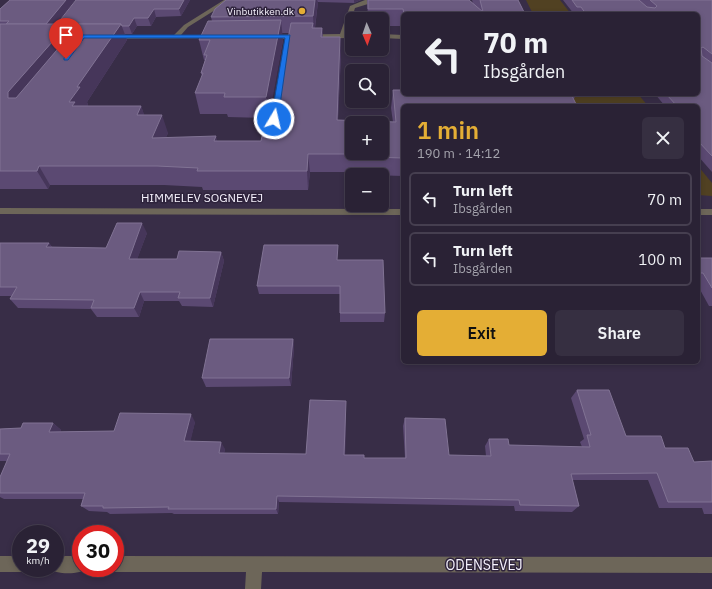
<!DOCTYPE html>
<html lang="en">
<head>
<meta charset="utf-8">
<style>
  :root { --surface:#2a2235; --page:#362f41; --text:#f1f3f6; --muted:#a5a4ad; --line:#463f50; --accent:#e4ae35 }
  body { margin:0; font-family:"IBM Plex Sans",sans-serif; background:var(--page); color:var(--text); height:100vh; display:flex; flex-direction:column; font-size:15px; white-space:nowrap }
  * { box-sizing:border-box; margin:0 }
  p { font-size:13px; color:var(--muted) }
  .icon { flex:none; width:22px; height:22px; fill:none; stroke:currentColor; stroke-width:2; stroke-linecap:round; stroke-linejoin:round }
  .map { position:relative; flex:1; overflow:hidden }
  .details { position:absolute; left:401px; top:104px; width:299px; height:260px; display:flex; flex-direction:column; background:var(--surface); border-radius:6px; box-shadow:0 2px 6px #0003,0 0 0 1px var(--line) }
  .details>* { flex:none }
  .guide { position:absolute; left:401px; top:12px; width:299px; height:84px; border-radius:6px; box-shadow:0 2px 6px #0003,0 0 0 1px var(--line); background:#2a2235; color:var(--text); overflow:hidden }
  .needle { width:26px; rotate:178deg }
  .controls { position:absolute; left:345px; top:12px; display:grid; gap:8px }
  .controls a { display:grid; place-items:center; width:44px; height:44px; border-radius:6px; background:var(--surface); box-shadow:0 2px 6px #0003,0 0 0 1px var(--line); font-size:20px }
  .speed { position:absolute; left:12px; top:525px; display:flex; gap:8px; font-size:20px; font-weight:700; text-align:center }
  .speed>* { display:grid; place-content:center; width:52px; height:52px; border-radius:50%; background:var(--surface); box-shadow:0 2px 6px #0003,0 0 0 1px var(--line); line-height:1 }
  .speed small { font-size:10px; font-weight:400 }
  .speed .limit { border:6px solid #d22; background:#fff; color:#111 }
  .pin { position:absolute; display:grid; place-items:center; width:34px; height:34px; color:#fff; margin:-41px -17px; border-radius:50% 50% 50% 0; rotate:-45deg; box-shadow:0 0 4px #0007 }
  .pin .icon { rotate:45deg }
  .me { position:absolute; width:44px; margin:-22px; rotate:9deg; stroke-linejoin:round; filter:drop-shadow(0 0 3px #0008) }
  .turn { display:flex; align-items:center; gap:14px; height:84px; padding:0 16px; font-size:18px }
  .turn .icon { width:52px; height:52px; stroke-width:2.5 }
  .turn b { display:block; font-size:28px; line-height:34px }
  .round { display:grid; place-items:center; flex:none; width:42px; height:42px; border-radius:6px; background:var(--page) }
  .summary { display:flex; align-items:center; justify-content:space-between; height:68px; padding:0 16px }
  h1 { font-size:24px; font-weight:600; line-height:30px; color:var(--accent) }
  .cta { display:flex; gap:8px; margin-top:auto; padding:8px 16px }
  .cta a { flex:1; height:46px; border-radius:6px; background:var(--accent); color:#111; font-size:16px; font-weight:600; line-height:46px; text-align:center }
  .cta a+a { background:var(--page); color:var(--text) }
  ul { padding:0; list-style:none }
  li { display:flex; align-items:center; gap:12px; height:54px; margin:0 8px 6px; padding:0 8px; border:2px solid var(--line); border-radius:6px }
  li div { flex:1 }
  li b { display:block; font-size:15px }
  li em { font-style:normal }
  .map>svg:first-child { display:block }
  .green { fill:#514122 }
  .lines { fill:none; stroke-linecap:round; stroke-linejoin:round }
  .minor { fill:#6d6659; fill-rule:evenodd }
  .tertiary { fill:#6d6659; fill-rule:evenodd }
  .wall { fill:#5b4972; fill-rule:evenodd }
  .shaded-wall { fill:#46365a }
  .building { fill:#6b5b80; stroke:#817394; fill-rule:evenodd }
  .route { fill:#1a73e8; stroke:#114b97 }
  .poi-dot { fill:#e4ae35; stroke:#2e233c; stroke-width:1.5 }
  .labels { text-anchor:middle; stroke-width:3; stroke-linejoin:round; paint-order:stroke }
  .far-poi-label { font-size:10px; fill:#f6f2fd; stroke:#2e233c; text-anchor:end }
  .street-label { font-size:12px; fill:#f6f2fd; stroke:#2e233c }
  .near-street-label { font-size:14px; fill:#f6f2fd; stroke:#2e233c }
</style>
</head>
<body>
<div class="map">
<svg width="712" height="589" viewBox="0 0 712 589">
  <rect width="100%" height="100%" fill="#382d47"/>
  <g class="green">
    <polygon points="526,0 560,0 571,14 533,14"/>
    <polygon points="565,94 638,94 648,106 571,106"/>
    <polygon points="698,166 712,183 712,196 698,195"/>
  </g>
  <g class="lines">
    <g class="minor">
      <polygon points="224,0 231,0 188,27 181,35 215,35 218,37 217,38 111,39 108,37 111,35 174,35 184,25"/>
      <polygon points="365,0 381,0 355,8 347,34 352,34 352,38 269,39 266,37 269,35 340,34 350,6"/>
      <polygon points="382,34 403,35 403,39 382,38"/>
      <polygon points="0,556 21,556 21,568 27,568 27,570 21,572 0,572"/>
      <path d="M55,556H81V568H87C81,575 55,575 49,568H55Z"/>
      <polygon points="115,556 712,557 712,573 262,572 261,589 245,589 246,572 115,572 109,568 115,568"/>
    </g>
    <g class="tertiary">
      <polygon points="0,208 403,209 403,215 0,214"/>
      <rect x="698" y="209" width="14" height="6"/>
    </g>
  </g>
  <g class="wall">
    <path d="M10,0H75L56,24L190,0L181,16L156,17L151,26H137L132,34H125L127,40L87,102L88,105L87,106H141L144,115L168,133L166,137L217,141H261L266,118L228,117L227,114H200L195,93L202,76L201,73L205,60H204L199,40L212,21L211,17L226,0H361L354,3L318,2L315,28H322L323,37L341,54L338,120L393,122L391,108L393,90L403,94H576L574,99L403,106V176L370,175V174H347V172H310L308,190H203L202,187L164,185H50L48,189H0V9ZM282,33H289L276,103H271L283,40Z"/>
    <polygon points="367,0 469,0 473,3 472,0 518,0 525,14 403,14 403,32 402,26 382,26 382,19 368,19"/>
    <polygon points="563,0 712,0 712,172 698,156 698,106 665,106 655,94 698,94 698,14 574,14"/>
    <polygon points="147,233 137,259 177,259 221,252 224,261 213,307 182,306 179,301 144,301 139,317 97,317 91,309 18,308 10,299 11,296 0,296 0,243 49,243 52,247 106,248"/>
    <polygon points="698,258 712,258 712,306 709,306 698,286"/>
    <polygon points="338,260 385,313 384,322 340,322 340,294 259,294 257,286"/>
    <polygon points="293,339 294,347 291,386 206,387 202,378"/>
    <polygon points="577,390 626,436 665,448 694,462 712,461 712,514 704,514 702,508 659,508 648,480 572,480 579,506 572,512 515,511 514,506 279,502 278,514 174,514 172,513 110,514 107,512 89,511 81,506 83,499 4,499 0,497 0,477 7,461 0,461 0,429 21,428 53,423 61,430 60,432 114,431 195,422 190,441 225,449 224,453 306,454 346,409 345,455 364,458 405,458 403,426 405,418 449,455 486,456 485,446 489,439 509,445 582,447 580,442 584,439 571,398"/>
  </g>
  <g class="shaded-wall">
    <polygon points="66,0 75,0 48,34 45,26"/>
    <polygon points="184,0 190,0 181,16 179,9"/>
    <polygon points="315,0 317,0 318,2 314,33 313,16"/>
    <polygon points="354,0 361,0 354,3"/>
    <polygon points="154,9 156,17 151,26 148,18"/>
    <polygon points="134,18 137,26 132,34 129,26"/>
    <polygon points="281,20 283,40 269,118 266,97"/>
    <polygon points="68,24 75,40 19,110 8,98 8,92"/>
    <polygon points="121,24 127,40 87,102 88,105 82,115 84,120 69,102 79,84"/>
    <polygon points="340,37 341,54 337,139 337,120"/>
    <polygon points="141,106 148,125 137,115"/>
    <polygon points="162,115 168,133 158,156 152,138"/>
    <polygon points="216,136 221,155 214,141"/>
    <polygon points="308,154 310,172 308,190 307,171"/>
    <polygon points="39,166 50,185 48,189 37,171"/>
    <polygon points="142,223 147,233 134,268 129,259"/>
    <polygon points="49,243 55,252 46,247"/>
    <polygon points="221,252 224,261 213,307 210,298"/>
    <polygon points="140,292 144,301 139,317 134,308"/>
    <polygon points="293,339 294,347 291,386 289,378"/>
    <polygon points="346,401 346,409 345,462 344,455"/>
    <polygon points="191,414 195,422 189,448 184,441"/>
    <polygon points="53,423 61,430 58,439 49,432"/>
    <polygon points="221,442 225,449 223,460 219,453"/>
    <polygon points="277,496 279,502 278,514 276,509"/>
  </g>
  <g class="building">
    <polygon points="10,0 66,0 46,24 6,24 9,21 0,21 0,9"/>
    <polygon points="76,0 184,0 179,9 154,9 148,18 134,18 129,26 122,26 121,24 79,24 77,26 68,26 68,24 57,24"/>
    <polygon points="226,0 315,0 313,16 211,17 215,9"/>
    <polygon points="368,0 469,0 483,12 480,0 518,0 525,14 404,14 403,9 368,9"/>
    <polygon points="572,0 639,0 647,7 655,8 657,6 650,0 712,0 712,54 703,47 701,48 702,56 712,63 712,156 698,141 698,106 677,106 666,94 698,94 698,14 586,14 581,7 577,7"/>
    <polygon points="281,20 266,97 224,97 225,93 195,93 203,73 201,73 207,55 204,55 210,40 199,40 208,21"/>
    <path d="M291,23H313L312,28H322L321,37H340L337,120L396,122L393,90H403V94H571L577,106H403V158L370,157V155H347V154H308L307,171H197L198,168L157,166H39L37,171H0V24H68L8,92V98H16L79,24H121L79,84L77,87H80L69,102H75L72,106H141L137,115H162L152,138L216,136L214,141H261L269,104L276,103ZM352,123H382V153H352Z"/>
    <polygon points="117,223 142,223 129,259 177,259 179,251 221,252 210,298 178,298 180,292 140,292 134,308 91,308 94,300 10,299 17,287 0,287 0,243 49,243 46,247 106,248"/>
    <polygon points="264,245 338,245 337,260 383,260 385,313 340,313 340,286 257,286"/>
    <polygon points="698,258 712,258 712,288 703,273 698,273"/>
    <polygon points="210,339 293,339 289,378 202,378"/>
    <polygon points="577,390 609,390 626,436 661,436 665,448 688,448 694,462 712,461 712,502 668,502 657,473 571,474 579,506 520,505 519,500 277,496 276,509 168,509 169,507 103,508 103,506 81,506 85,493 0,493 0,477 10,454 0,454 0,429 21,428 23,423 53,423 49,432 114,431 120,413 191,414 184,441 221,442 219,453 306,454 310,400 346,401 344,455 364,455 364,458 406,458 405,418 445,419 449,455 491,456 489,439 508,439 509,445 590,447 587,435 591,435"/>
  </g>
  <polygon class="route" points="83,35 290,35 278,119 274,121 271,119 285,38 84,38 68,60 64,60 64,58"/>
  <circle class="poi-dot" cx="302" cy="11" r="4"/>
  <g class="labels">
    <g class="far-poi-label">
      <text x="294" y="15">Vinbutikken.dk</text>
    </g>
    <g class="street-label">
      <text x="202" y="202">HIMMELEV SOGNEVEJ</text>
    </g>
    <g class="near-street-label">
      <text x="484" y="570">ODENSEVEJ</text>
    </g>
  </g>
</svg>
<div class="controls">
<a><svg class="needle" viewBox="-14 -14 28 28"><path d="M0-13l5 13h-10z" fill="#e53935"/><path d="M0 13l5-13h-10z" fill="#a5a4ad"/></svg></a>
<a><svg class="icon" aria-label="search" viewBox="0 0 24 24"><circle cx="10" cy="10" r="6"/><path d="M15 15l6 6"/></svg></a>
<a>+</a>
<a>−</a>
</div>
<div class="speed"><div>29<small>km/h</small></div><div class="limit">30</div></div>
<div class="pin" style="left:66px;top:59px;background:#d93025"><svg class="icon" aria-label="arrive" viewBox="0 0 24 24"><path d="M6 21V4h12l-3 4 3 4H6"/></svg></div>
<svg class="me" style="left:274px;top:119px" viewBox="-20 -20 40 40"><circle r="17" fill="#1a73e8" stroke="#fff" stroke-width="3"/><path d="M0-11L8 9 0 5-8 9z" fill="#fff"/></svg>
<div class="guide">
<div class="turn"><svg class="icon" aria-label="left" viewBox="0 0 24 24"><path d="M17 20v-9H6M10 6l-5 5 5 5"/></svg><div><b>70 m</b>Ibsgården</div></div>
</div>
<section class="details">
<div class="summary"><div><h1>1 min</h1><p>190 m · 14:12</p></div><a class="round"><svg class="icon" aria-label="close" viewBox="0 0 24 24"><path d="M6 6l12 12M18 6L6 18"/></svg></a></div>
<ul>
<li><svg class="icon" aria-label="left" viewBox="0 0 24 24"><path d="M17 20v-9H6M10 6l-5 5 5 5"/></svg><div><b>Turn left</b><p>Ibsgården</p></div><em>70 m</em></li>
<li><svg class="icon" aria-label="left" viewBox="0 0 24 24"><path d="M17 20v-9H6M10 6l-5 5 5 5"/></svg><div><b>Turn left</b><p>Ibsgården</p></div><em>100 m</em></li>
</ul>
<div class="cta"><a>Exit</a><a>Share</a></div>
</section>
</div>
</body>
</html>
